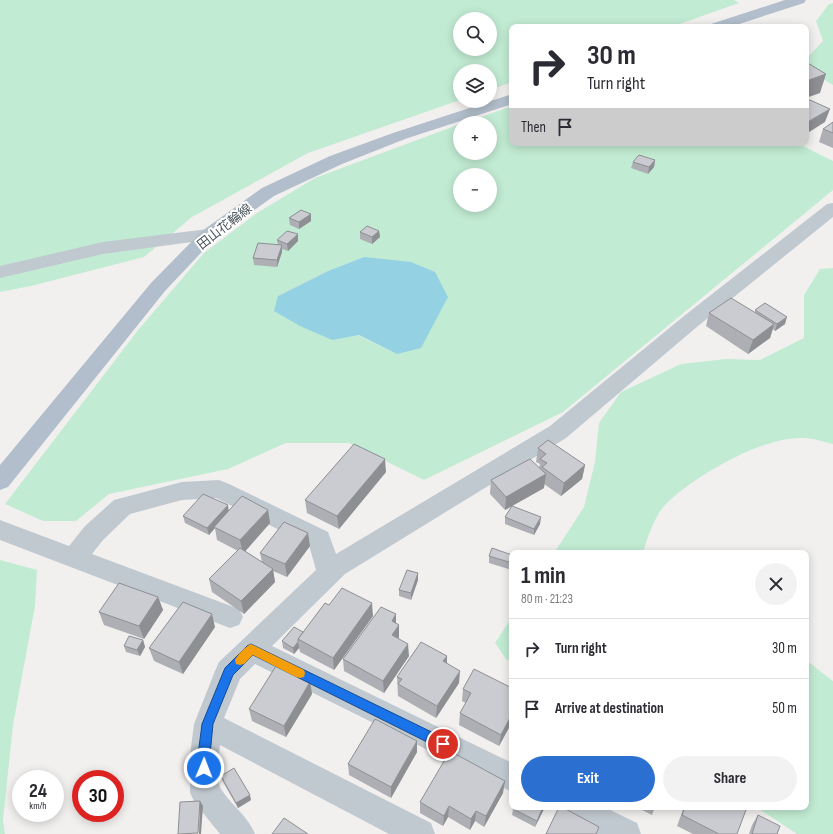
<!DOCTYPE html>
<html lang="en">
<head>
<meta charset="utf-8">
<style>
  :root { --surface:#fff; --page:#f2f2f3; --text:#2b2b33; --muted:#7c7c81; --line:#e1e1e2; --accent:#2b6fd0 }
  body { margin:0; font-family:"Sofia Sans Condensed","Noto Sans JP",sans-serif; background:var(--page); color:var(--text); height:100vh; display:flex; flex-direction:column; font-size:15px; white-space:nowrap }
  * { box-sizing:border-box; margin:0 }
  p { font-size:13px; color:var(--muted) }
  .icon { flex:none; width:22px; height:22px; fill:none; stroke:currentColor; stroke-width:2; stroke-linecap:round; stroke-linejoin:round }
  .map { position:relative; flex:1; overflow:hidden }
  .drawer { position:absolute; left:509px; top:550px; width:300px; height:260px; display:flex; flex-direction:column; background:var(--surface); border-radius:8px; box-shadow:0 2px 10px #0003 }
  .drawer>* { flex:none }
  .hud { position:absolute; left:509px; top:24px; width:300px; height:122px; border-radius:8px; box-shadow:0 2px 10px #0003; background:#fff; color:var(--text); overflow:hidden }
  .controls { position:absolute; left:453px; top:12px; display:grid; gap:8px }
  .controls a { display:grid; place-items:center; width:44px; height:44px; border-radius:50%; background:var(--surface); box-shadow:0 2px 10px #0003; font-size:20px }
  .speed { position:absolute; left:12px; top:770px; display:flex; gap:8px; font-size:20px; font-weight:700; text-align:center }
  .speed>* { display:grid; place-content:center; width:52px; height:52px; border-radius:50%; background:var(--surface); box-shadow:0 2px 10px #0003; line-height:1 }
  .speed small { font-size:10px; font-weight:400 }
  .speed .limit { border:6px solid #d22; background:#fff; color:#111 }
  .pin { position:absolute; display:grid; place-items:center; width:34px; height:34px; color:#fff; margin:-17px; border:2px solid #fff; border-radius:50%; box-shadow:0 1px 4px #0007 }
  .me { position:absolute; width:44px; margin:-22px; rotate:1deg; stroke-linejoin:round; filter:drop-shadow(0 0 3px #0008) }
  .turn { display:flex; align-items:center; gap:14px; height:84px; padding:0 12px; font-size:18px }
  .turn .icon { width:52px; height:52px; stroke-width:2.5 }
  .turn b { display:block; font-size:28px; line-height:34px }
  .then { display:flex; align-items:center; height:38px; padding:0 12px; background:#0003; gap:8px; font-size:15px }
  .round { display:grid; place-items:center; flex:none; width:42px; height:42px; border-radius:21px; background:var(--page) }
  .headline { display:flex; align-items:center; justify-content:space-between; height:68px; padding:0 12px }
  h1 { font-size:24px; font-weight:700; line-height:30px }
  .action { display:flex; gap:8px; margin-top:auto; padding:8px 12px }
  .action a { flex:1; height:46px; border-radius:24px; background:var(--accent); color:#fff; font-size:16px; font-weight:700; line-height:46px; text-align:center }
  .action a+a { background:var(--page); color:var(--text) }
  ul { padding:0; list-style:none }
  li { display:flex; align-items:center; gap:12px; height:60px; padding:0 12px; border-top:1px solid var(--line) }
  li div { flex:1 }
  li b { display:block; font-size:15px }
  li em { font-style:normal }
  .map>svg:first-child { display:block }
  .green { fill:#c2ebd3; fill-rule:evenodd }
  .water { fill:#94d1e3 }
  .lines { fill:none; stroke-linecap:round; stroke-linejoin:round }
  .minor { fill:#c1c9d0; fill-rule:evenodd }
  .major { fill:#b2becb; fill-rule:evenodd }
  .wall { fill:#aeafb4 }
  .shaded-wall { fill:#8d8f92 }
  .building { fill:#caccd1; stroke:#8d8f92 }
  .route { fill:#1a73e8; stroke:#114b97 }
  .slow { fill:#f59e0b }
  .labels { text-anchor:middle; stroke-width:4; stroke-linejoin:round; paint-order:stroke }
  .street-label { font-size:13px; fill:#49525b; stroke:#fff }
</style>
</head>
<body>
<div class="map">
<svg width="833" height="834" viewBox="0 0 833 834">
  <rect width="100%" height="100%" fill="#f2f0ef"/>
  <g class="green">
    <path d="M0,0H734L739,3L671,27H512V82L490,90V71H460V100L308,153L192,217L144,257L31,286L0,292ZM460,19H490V49H460Z"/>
    <polygon points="833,3 833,85 806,69 806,59 823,41 816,21 829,4"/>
    <path d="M512,106V143H797L833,161V190L563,412L424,480L349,443H286L228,469L109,494L76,521H43L5,504L139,329L204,253L257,213L315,178L460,124V153H490V123H464ZM460,175H490V205H460ZM364,257L397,354L278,296L328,271Z"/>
    <path d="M833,268V444C824,442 813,438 803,438C763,436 695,476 666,504C655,515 647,538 643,553H554L584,507L595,462L599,423L621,392L681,364L726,359L760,360L804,338V295L820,269Z"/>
    <polygon points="0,560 37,570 35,606 13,725 3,820 5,834 0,834"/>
    <polygon points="512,617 512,662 506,659 495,643"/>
    <polygon points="806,660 833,681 833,834 797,834 756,807 806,807"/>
  </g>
  <polygon class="water" points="364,257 411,262 435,272 448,297 421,348 397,354 359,335 332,340 300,326 274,311 278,296 328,271"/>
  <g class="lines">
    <g class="minor">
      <path d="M833,203V217L698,326L566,438L345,574L272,646L512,763V792L255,664L240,679L224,718L431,823L435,834H389L220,745C219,754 216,782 221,789C231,805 248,816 255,834H220L195,803L190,793V755L194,724L215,671L219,662L316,570L309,545L216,498L182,500L130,514L103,540L92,554L239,609L243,617L239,625L230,628L0,540V520L69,546L85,526L114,500L182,482L219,480L227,483L328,532L336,554L550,426L684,316L827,204Z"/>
      <polygon points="208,229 214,231 217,235 214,239 103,254 0,278 0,266 103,242"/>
      <polygon points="557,807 604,807 637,823 641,834 594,834 561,817"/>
    </g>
    <g class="major">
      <polygon points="785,0 806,0 804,3 730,27 709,27 711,24"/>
      <polygon points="512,94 512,104 405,139 342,164 274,196 214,239 165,291 8,487 0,490 0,465 151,283 202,231 262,188 330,156 393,133"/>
    </g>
  </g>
  <g class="wall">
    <polygon points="833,122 833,148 819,142 823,129"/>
    <polygon points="655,160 654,167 648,174 631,168 633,162"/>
    <polygon points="289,218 311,221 299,229 290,225"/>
    <polygon points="379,231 380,237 372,244 360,239 360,232"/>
    <polygon points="277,240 298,241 288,251 282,249 282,252 277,267 254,265 253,258 278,245"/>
    <polygon points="755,310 785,324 775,331 773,329 770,338 748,354 706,326 709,313 755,312"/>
    <polygon points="538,448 585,465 582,479 561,496 544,484 544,488 512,506 540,524 534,535 505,524 505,517 512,506 505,510 490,494 491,480 539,468 540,464 536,462"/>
    <polygon points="386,472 339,529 307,513 305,500"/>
    <polygon points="268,510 270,523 245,551 262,562 260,553 310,546 287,577 273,571 275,582 244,614 212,592 209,579 238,551 217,540 215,528 209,535 185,523 183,516 229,511"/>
    <polygon points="512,555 512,570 489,563 489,556"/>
    <polygon points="418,573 418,580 411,600 399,596 399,590"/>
    <polygon points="158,597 163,610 144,639 104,625 99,612"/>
    <polygon points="329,605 373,616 334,670 300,652 299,648 294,654 283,648 282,641 303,632"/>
    <polygon points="396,614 396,623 399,625 399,637 398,638 409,656 384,693 344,671 343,659"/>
    <polygon points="215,627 183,674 154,661 149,648"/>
    <polygon points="143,640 145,647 140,656 126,652 124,646"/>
    <polygon points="447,663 459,683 436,718 398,696 397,677"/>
    <polygon points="310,682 312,694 286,737 252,721 249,709"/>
    <polygon points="512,688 512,722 499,746 459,725 460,713 466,703 462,701 463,689"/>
    <polygon points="512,742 512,756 510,755"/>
    <polygon points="417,752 391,798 349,775 348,764"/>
    <polygon points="221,776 251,800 238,808 223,782"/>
    <polygon points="503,793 484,827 475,821 470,830 448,817 443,826 420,813 420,802"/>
    <polygon points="636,807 655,807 652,815"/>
    <polygon points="684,807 747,807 737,834 693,834 677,826"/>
    <polygon points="513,809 544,809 535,827 512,815"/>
    <polygon points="758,815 778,834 749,834 752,825"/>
  </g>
  <g class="shaded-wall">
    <polygon points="826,74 820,93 806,98 806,81"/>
    <polygon points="830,109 825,122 806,134 806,123"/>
    <polygon points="655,160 654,167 648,174 649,167"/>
    <polygon points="311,214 311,221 299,229 299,222"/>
    <polygon points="379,231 380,237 372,244 372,237"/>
    <polygon points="298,234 298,241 288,251 287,244"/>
    <polygon points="282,245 282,252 277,267 277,260"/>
    <polygon points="787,317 785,324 775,331 777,324"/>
    <polygon points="774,324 770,338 748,354 753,340"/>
    <polygon points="385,459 386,472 339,529 337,516"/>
    <polygon points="585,465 582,479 561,496 564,483"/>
    <polygon points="546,474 544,488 505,510 506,497"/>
    <polygon points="228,505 229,512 214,527 215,528 209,535 207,528"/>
    <polygon points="268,510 270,523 243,554 240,540"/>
    <polygon points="541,517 540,524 534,535 534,529"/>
    <polygon points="308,533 310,546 287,577 285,564"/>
    <polygon points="273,569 275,582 244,614 241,601"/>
    <polygon points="418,573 418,580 411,600 411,593"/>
    <polygon points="158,597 163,610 144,639 139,626"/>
    <polygon points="372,603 373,616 334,670 333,658"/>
    <polygon points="212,614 215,627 183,674 179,662"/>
    <polygon points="396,614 396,627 392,621"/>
    <polygon points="399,625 399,637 392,647 392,635"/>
    <polygon points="143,640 145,647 140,656 137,650"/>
    <polygon points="298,642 299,648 294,654 293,648"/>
    <polygon points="408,644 409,656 384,693 383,681"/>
    <polygon points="447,656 447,668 443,661"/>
    <polygon points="460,671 459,683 436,718 437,706"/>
    <polygon points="310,682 312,694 286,737 284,726"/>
    <polygon points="512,714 512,722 499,746 501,735"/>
    <polygon points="417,741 417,752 391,798 391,787"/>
    <polygon points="505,781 503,793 484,827 486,816"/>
    <polygon points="250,795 251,800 238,808 236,803"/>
    <polygon points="200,801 203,806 201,834 199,834"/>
    <polygon points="449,806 448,817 443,826 444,816"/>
    <polygon points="543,807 544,807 544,809 535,827 537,821"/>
    <polygon points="476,811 475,821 470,830 471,819"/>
  </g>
  <g class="building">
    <polygon points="744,25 747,27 739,27"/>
    <polygon points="806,62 826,74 806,81"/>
    <polygon points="810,100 830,109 806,123 806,102"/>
    <polygon points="833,122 833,133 823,129"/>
    <polygon points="639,155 655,160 649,167 633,162"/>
    <polygon points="301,210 311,214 299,222 289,218"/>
    <polygon points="367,226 379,231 372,237 360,232"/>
    <polygon points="287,231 298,234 287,244 277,240"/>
    <polygon points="258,243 282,245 277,260 253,258"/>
    <polygon points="731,298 774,324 753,340 709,313"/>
    <polygon points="765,303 787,317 777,324 755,310"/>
    <polygon points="548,440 585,465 564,483 542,467 547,463 540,459 546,454 538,448"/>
    <polygon points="354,444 385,459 337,516 305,500"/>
    <polygon points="530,459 546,474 506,497 491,480"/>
    <polygon points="203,494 228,505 207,528 183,516"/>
    <polygon points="242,496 268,510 240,540 214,527"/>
    <polygon points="512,506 541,517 534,529 505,517"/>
    <polygon points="284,522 308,533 285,564 260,553"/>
    <polygon points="240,548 273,569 241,601 209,579"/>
    <polygon points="492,548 512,555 512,563 489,556"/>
    <polygon points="407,570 418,573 411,593 399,590"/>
    <polygon points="119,583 158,597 139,626 99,612"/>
    <polygon points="342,588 372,603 333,658 298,639 325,603 329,605"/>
    <polygon points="183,602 212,614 179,662 149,648"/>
    <polygon points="381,607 396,614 392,621 399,625 392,635 408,644 383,681 343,659"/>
    <polygon points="294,627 303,632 298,639 298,642 293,648 282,641"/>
    <polygon points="129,636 143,640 137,650 124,646"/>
    <polygon points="421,642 447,656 443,661 460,671 437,706 398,684 402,679 397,677"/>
    <polygon points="276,666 310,682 284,726 249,709"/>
    <polygon points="474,669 512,688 512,714 501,735 460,713 471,693 463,689"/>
    <polygon points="375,719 417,741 391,787 348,764"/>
    <polygon points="450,751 505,781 486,816 476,811 471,819 449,806 444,816 420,802"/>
    <polygon points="234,768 250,795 236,803 221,776"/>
    <polygon points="200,801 198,833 178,834 180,802"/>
    <polygon points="514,807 543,807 537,821 513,809"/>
    <polygon points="559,807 562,807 599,827 596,834 546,834"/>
    <polygon points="649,807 655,807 654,810"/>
    <polygon points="685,807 747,807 737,834 719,834 682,815"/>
    <polygon points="758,815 780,826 777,834 778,834 752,834"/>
    <polygon points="284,818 308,834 272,834"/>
  </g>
  <polygon class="route" points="251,644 448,740 449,744 448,748 443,749 439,748 253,655 233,675 213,724 210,755 210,768 209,772 204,773 200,772 199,768 198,755 202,724 225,668 247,646"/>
  <path class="slow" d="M251,644L304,670L305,673L304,677L300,678L296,677L253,655L244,664L240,665L236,664L235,660C238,654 245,647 251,644Z"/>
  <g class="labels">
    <g class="street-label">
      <text transform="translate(224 226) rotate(-38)" y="5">田山花輪線</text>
    </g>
  </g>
</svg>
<div class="controls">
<a><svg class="icon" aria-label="search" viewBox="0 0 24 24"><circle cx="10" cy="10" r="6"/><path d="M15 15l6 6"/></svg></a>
<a><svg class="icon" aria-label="layers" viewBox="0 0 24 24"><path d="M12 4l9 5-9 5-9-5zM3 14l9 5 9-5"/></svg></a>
<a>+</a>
<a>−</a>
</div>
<div class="speed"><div>24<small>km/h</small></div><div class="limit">30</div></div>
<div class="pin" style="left:443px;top:744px;background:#d93025"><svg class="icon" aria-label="arrive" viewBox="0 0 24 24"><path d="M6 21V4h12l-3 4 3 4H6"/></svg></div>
<svg class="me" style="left:204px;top:768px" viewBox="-20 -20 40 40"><circle r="17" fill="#1a73e8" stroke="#fff" stroke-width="3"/><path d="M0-11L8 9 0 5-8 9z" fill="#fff"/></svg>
<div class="hud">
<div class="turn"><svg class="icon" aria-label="right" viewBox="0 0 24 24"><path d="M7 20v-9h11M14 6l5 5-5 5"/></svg><div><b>30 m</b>Turn right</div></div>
<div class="then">Then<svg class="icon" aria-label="arrive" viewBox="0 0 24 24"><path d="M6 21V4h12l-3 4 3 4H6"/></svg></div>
</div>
<section class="drawer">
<div class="headline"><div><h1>1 min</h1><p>80 m · 21:23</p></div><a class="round"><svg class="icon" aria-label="close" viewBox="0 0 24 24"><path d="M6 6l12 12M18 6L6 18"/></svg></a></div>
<ul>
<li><svg class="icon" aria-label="right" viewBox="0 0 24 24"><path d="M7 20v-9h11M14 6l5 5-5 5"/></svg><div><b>Turn right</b></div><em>30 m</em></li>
<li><svg class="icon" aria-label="arrive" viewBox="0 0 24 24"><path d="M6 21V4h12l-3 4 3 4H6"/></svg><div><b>Arrive at destination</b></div><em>50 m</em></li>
</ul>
<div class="action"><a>Exit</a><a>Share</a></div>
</section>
</div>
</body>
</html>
